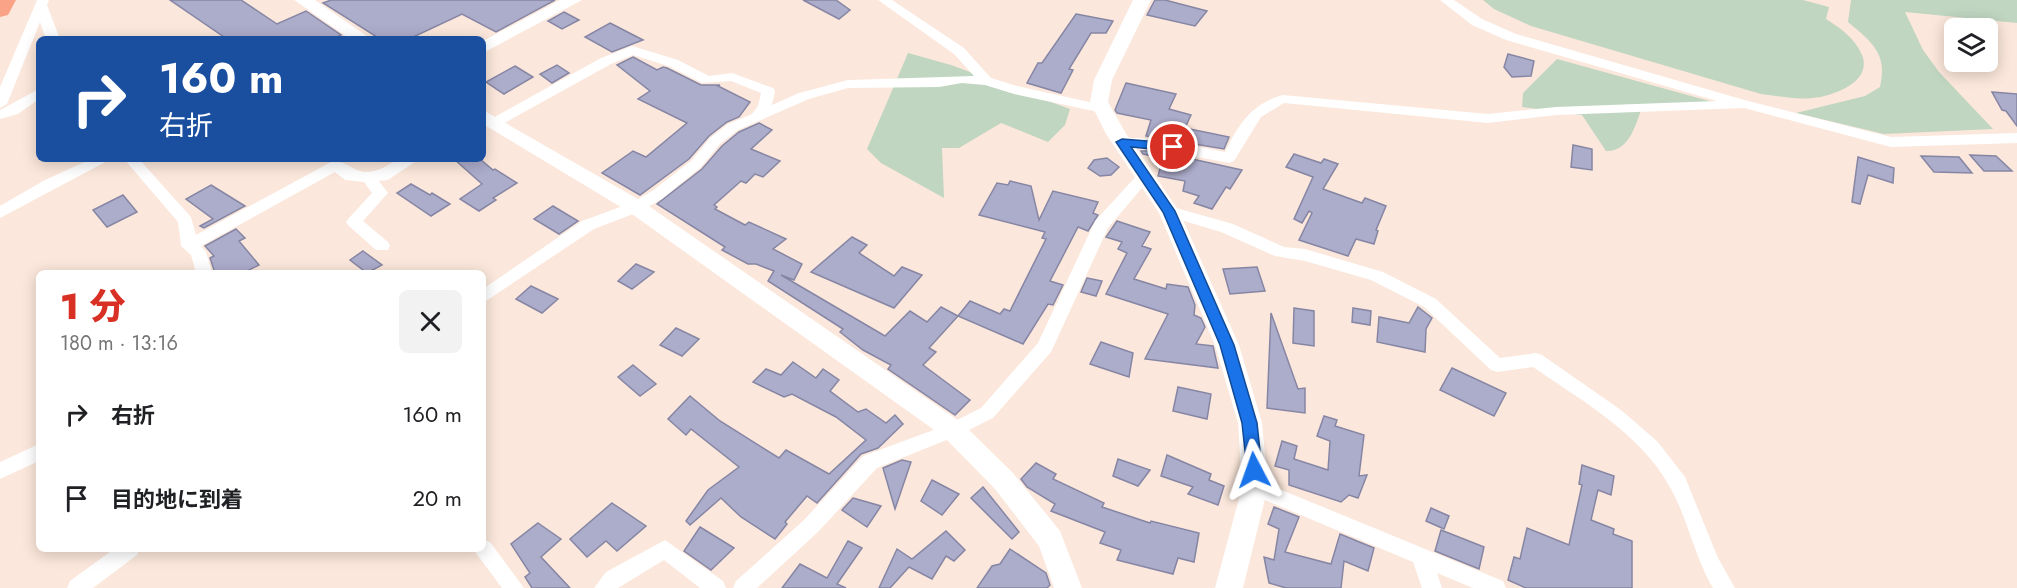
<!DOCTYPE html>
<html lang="ja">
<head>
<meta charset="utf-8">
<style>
  :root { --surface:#fff; --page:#f2f2f2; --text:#202124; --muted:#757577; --accent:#d93025 }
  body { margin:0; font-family:Jost,"Noto Sans JP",sans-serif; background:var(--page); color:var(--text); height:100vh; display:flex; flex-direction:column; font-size:22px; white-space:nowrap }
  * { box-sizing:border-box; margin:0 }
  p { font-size:20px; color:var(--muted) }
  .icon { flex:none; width:33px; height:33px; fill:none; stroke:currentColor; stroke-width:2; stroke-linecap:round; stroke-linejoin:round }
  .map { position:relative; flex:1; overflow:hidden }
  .panel { position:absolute; left:36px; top:270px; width:450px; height:282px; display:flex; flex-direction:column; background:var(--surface); border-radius:9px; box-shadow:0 3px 15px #0003 }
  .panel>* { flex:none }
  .guide { position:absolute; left:36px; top:36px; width:450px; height:126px; border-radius:9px; box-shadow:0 3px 15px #0003; background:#1a4fa0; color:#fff; overflow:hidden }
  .controls { position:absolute; left:1944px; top:18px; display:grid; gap:12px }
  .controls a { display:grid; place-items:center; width:54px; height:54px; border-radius:9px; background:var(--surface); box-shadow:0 3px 15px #0003; font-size:30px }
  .pin { position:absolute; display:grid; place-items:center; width:51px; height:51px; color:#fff; margin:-26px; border:3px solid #fff; border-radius:50%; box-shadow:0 2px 6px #0007 }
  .me { position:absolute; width:66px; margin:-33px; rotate:356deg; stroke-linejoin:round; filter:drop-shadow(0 0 4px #0008) }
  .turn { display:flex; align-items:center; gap:21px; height:126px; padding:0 24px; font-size:27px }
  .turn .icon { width:78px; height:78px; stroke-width:2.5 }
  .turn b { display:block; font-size:42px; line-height:51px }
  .round { display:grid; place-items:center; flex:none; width:63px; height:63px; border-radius:9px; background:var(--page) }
  .overview { display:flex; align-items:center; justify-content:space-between; height:102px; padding:0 24px }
  h1 { font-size:36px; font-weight:800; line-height:45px; color:var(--accent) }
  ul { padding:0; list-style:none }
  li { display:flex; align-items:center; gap:18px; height:84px; padding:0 24px }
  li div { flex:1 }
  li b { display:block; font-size:22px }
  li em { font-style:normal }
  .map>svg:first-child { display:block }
  .green { fill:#c0d6c1 }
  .building { fill:#acaccb; stroke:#8686a4; stroke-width:1.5 }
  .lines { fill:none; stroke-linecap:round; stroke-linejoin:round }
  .street { fill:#fff; fill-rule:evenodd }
  .secondary { fill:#fff; fill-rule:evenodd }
  .highway { fill:#faa386; fill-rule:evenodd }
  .route { fill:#1a73e8; stroke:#114b97; stroke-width:1.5 }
</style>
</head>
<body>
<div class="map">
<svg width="2017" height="588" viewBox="0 0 2017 588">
  <rect width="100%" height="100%" fill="#fbe7db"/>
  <g class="green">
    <path d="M1483,0H1803L1829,7L1826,19C1840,28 1855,38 1862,55C1873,82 1833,96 1813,98C1796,100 1778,96 1761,94L1531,26L1494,9Z"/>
    <path d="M1851,0H2017V23L1905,12L1923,50L1939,72L1993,129L1884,134L1796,113L1865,96L1880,87C1888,54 1872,42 1848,22Z"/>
    <polygon points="908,53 951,65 1070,109 1065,125 1048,142 1001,123 959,148 942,148 944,198 881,163 867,149"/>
    <path d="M1557,59L1713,102L1643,105C1636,123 1630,152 1606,151L1582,115L1522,107L1523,93Z"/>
  </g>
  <g class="building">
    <polygon points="170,0 241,0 277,24 306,11 341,35 333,39 227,39"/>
    <polygon points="331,0 555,0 496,32 462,14 409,39 380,39 323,3"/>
    <polygon points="803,0 836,0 850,10 839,19"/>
    <polygon points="1155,0 1165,0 1207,11 1195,26 1147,15"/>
    <polygon points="564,12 579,20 562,29 548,21"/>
    <polygon points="1076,14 1113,21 1106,33 1091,33 1069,69 1073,70 1061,93 1027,83 1038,63 1042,63"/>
    <polygon points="610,23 643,40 612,52 585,37"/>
    <polygon points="1508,54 1534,61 1531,76 1512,77 1504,67"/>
    <polygon points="633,57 657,70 663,67 667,68 701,85 720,85 718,86 750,102 739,117 727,122 709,136 689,159 640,195 602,173 633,151 646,157 687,123 638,99 650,91 617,65"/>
    <polygon points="557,65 569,73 552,83 540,74"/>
    <polygon points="515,66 533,77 504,94 486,82"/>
    <polygon points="1126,83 1176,94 1169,109 1191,115 1185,128 1229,137 1224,149 1146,136 1151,120 1117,113 1115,110"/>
    <polygon points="1992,92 2017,94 2017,126 2006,111 2002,110"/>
    <polygon points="759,123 772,130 751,149 780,161 763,177 755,174 746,183 741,181 714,205 717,207 715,209 745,225 749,222 786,239 773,249 802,264 794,280 781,275 885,336 910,311 927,322 941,307 958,316 929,348 936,352 923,365 970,400 955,415 888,369 891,365 863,350 840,332 843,329 768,281 774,271 756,264 748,264 722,250 725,247 657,204 702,169 722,146 739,132"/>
    <polygon points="1573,145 1592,149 1592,170 1571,167"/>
    <polygon points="1141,151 1156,151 1242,170 1230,189 1226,187 1212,209 1194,203 1199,196 1183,191 1185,181 1158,176 1163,158 1143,154"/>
    <polygon points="1294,154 1321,163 1324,159 1338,164 1323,189 1362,203 1365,198 1386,206 1376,230 1378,231 1374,244 1356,239 1348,256 1299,240 1312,213 1309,211 1302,223 1294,219 1313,177 1286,167"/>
    <polygon points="1970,155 1996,156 2012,171 1984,171"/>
    <polygon points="1921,156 1959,157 1972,173 1934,172"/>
    <polygon points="1858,157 1894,168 1893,183 1868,175 1860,204 1852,202"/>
    <polygon points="1107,158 1119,167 1111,175 1100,176 1088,168 1094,160"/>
    <polygon points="454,159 480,159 493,170 495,169 517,183 493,198 496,200 479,211 460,199 482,184"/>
    <polygon points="1010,181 1031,186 1039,220 1053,191 1098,202 1093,213 1098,215 1088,231 1078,227 1050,281 1063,285 1053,305 1048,304 1023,344 958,316 970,301 1000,314 1004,309 1010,311 1046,239 1042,238 1045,232 979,215 997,183 1008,185"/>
    <polygon points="411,184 430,195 432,193 450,204 431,216 397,193"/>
    <polygon points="211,185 245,206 204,228 200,226 213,219 186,199"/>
    <polygon points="123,195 137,212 107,227 93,210"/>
    <polygon points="553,206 578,221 559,234 534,219"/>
    <polygon points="1117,221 1150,232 1142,246 1151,249 1134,279 1166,289 1167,284 1188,287 1195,305 1194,315 1201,318 1205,327 1196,344 1213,346 1218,368 1145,359 1168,314 1106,294 1127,253 1118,249 1122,242 1106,237"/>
    <polygon points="236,229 245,238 239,241 259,265 243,273 215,273 210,258 214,256 205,246"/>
    <polygon points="852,237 867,245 859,253 894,276 902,267 922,275 894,308 811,272"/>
    <polygon points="363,251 382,265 367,273 350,260"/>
    <polygon points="636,264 654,272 632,289 618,281"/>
    <polygon points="1257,267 1265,291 1230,294 1223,269"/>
    <polygon points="1087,278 1102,281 1096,296 1081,292"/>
    <polygon points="531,286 558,299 542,313 516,299"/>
    <polygon points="1418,307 1432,318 1426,329 1425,352 1377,342 1379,317 1409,323"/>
    <polygon points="1294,308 1314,311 1314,346 1293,343"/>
    <polygon points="1353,308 1371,311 1370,325 1352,322"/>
    <polygon points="1271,313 1298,389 1305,388 1305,413 1267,408"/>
    <polygon points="676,328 699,339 682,356 660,345"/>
    <polygon points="1101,342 1133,353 1129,377 1090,364"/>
    <polygon points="793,362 816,378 823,369 839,380 830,391 858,412 866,409 886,423 895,415 903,424 878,448 861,454 817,503 807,496 785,522 787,524 775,539 741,517 721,498 690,525 686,521 708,490 739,467 691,429 686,435 668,419 690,396 720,421 779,458 786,450 829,474 866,440 836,417 792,394 784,397 753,382 766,369 781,375"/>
    <polygon points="633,365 656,384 640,396 618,377"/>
    <polygon points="1452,368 1506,393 1494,416 1440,390"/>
    <polygon points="1178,387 1211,394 1207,419 1173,411"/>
    <polygon points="1324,416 1337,420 1335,426 1364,435 1359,476 1367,475 1358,498 1349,495 1341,502 1289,485 1289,470 1275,466 1282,441 1297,446 1294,459 1328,470 1330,441 1317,436"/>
    <polygon points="1167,455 1211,474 1209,480 1224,486 1218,505 1188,494 1193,487 1161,476"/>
    <polygon points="1118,459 1150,470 1138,486 1113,476"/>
    <polygon points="902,460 911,462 895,509 883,468"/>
    <polygon points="1036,463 1056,474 1053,479 1104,503 1102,507 1150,523 1151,521 1199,533 1194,562 1178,558 1173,574 1117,560 1121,550 1100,543 1105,532 1051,511 1055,504 1027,487 1021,479"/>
    <polygon points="1582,465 1614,476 1611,495 1598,490 1591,520 1614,529 1613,534 1632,541 1632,588 1526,588 1508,580 1514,557 1520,559 1527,528 1569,545 1582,485 1579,484"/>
    <polygon points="932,480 959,494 942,515 921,501"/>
    <polygon points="983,487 1019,532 1012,539 971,498"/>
    <polygon points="853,498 881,506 867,527 842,510"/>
    <polygon points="612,503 646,526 617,551 606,541 587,557 570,539"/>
    <polygon points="1274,507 1299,517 1285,552 1331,564 1340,534 1374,548 1368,571 1344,561 1341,588 1286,588 1269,583 1264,557 1274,560 1279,529 1268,524"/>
    <polygon points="1431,508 1449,516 1444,529 1426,521"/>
    <polygon points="538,523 561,539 541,557 570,588 532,588 525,577 530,573 511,544"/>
    <polygon points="700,527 734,548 711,570 684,551"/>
    <polygon points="1441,530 1484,547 1479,569 1435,551"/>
    <polygon points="946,531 965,550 954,561 946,556 932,579 909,567 890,588 879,588 897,549 912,559"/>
    <polygon points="848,541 862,548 837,584 846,588 782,588 800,564 827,578"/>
    <polygon points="1010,549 1046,573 1050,585 1047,588 977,588 992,566 1000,564"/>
  </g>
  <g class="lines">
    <g class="street">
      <polygon points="49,0 47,5 60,39 46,39 40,22 7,104 0,108 0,87 35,5 37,0"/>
      <polygon points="878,0 892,0 964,48 991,78 1017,86 1103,105 1110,109 1103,113 1014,94 985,85 962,83 939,87 848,88 809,99 738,130 720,144 701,167 662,199 641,211 594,229 483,303 483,289 582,221 631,203 652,191 691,161 710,138 728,124 752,114 758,106 761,93 731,81 702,83 668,66 633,55 611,64 499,126 489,126 487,123 489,120 601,58 632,46 678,60 709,76 732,73 773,88 775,91 772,105 799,93 848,80 974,76 954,54"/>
      <path d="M1440,0H1454L1482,19L1516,34L1748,101L1891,137L2017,133V143L1891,147L1744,108L1556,115L1488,123L1284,103L1261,117L1234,161L1229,163L1156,149L1122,148L1115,143C1126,129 1205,149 1225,152C1238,125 1252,103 1283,95L1488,114L1556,107L1717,101L1506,40L1472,25Z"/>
      <polygon points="39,89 39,99 18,114 0,119 0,110"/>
      <polygon points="91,159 111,159 0,218 0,206 43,181"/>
      <path d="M124,159H139L191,217L196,235L331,162C343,158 352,171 365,172C381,172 387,164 400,159C406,158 414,159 419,159L388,180L379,181L388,193L363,221L388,242L390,246L388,250H376L349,226L346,222L349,218L372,193L364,182L345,180L335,172L201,246L206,252L212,273H196L191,255L181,246L178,222Z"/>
      <polygon points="1145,171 1152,176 1108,228 1051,352 993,418 959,435 877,468 818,532 757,588 733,588 736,581 804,520 863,456 947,425 981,408 1038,343 1095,221 1140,172"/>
      <path d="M1169,206L1233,224L1284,247L1305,249L1383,272L1436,299L1500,358L1536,353L1542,355L1621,410L1657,441L1685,477L1718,558L1735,588H1713L1710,583C1694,553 1687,518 1671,489C1642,434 1582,401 1533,367L1497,372L1491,370L1424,307L1371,280L1305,261L1275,256L1221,232L1164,215L1161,211L1164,207Z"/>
      <polygon points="39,444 39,461 0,479 0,462"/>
      <polygon points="1255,479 1503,581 1506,588 1473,588 1437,573 1442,588 1422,588 1413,562 1248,493 1245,487 1248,481"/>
      <polygon points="483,539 490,542 524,588 502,588 473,549 483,549"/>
      <polygon points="665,540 723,581 726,588 700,588 664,560 618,588 594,588 606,572"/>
      <polygon points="114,549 140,549 137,555 93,588 67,588 70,581"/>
    </g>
    <g class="secondary">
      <polygon points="294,0 315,0 371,39 350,39"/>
      <polygon points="560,0 582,0 483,53 483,41"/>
      <polygon points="1133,0 1151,0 1112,80 1108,102 1125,132 1179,211 1239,345 1262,423 1268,487 1243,588 1215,588 1242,487 1238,423 1215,345 1159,213 1106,134 1090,102 1094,80"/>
      <polygon points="483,110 643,202 962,423 1013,473 1060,531 1082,588 1054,588 1039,546 995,489 944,437 629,212 483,124"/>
    </g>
    <polygon class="highway" points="0,0 16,0 8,15 0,17"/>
  </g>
  <polygon class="route" points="1122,139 1173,143 1179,147 1173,151 1131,147 1175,211 1234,345 1257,423 1262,470 1260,475 1254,477 1247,470 1242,423 1220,345 1163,212 1116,142"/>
</svg>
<div class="controls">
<a><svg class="icon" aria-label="layers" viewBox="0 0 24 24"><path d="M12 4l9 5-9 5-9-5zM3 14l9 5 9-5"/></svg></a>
</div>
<div class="pin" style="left:1173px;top:147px;background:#d93025"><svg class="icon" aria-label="arrive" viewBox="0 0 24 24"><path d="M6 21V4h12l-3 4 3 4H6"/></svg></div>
<svg class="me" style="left:1254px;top:470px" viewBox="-20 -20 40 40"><path d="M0-17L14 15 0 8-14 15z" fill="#1a73e8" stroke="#fff" stroke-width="4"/></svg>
<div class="guide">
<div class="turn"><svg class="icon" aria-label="right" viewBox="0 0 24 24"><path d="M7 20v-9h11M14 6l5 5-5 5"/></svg><div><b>160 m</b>右折</div></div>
</div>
<section class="panel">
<div class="overview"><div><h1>1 分</h1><p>180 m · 13:16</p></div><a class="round"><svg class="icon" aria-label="close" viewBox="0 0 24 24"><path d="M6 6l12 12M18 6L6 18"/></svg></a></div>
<ul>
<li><svg class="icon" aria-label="right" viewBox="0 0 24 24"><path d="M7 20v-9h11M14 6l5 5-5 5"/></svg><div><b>右折</b></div><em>160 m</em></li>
<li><svg class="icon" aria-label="arrive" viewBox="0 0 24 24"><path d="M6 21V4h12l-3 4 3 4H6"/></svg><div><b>目的地に到着</b></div><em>20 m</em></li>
</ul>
</section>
</div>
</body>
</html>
